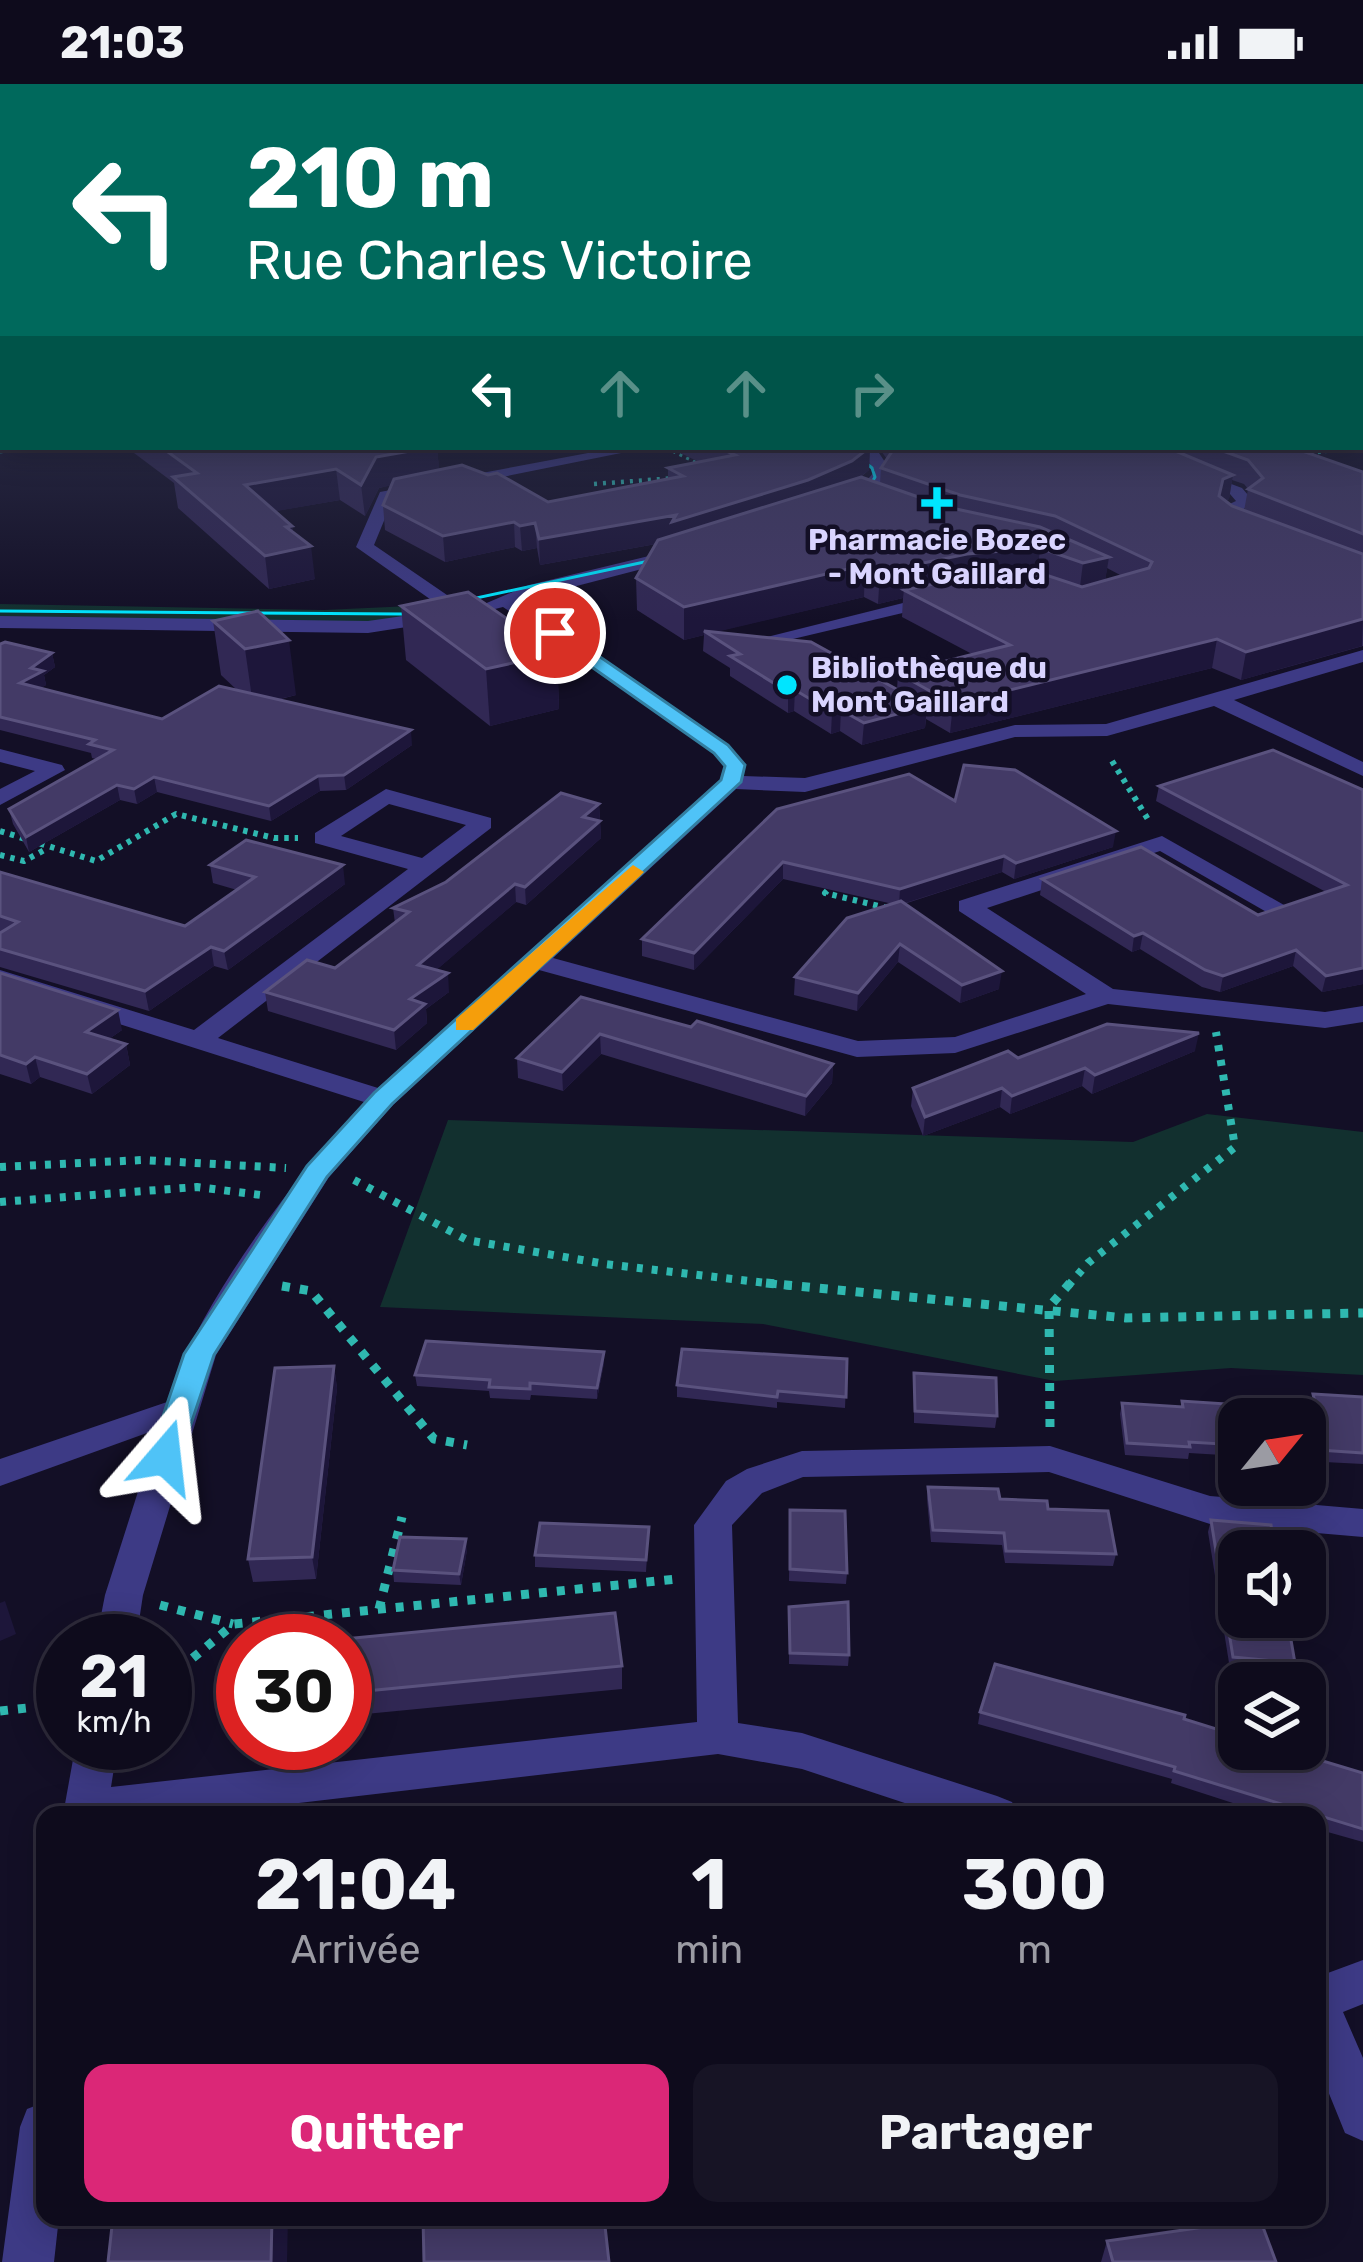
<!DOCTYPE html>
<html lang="fr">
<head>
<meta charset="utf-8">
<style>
  :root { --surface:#0e0b1c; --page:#171425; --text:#f1f3f6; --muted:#9b9ba3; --line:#2e2b3b; --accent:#db2777 }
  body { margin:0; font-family:Rubik,sans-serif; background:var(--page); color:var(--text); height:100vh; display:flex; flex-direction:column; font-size:45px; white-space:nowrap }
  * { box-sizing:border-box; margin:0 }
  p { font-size:39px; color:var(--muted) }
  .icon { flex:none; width:66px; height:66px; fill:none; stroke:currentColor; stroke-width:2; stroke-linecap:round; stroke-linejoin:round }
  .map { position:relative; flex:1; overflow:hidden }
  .details { position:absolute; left:36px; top:1722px; width:1290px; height:420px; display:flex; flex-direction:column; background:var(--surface); border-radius:24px; box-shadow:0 6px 30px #0003,0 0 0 3px var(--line) }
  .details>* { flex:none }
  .top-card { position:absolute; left:0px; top:0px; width:1365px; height:366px; box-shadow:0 6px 30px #0003,0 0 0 3px var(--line); background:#00695c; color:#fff; overflow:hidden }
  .needle { width:78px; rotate:60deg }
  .fabs { position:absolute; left:1218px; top:1314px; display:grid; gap:24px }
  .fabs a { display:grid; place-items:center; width:108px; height:108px; border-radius:24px; background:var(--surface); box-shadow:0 6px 30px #0003,0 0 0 3px var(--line); font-size:60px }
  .speed { position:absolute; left:36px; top:1530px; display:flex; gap:24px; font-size:60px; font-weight:700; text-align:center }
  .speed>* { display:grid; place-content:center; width:156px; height:156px; border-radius:50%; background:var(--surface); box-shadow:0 6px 30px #0003,0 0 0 3px var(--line); line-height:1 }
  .speed small { font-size:30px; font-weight:400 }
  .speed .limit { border:18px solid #d22; background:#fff; color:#111 }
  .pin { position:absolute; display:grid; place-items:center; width:102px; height:102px; color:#fff; margin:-51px; border:6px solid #fff; border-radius:50%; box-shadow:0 3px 12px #0007 }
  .me { position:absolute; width:132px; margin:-66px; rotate:17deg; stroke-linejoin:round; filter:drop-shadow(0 0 9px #0008) }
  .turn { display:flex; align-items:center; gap:42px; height:252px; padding:0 48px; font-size:54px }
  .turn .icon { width:156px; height:156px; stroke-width:2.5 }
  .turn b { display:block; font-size:84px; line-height:102px }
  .lanes { display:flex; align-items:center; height:114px; padding:0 48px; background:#0003; justify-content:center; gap:60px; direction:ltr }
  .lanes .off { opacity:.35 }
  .eta { display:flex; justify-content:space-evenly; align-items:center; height:204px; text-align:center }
  .eta b { font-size:72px; font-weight:700; line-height:84px }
  .primary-button { display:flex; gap:24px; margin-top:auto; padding:24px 48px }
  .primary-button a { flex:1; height:138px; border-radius:24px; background:var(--accent); color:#fff; font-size:48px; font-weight:700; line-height:138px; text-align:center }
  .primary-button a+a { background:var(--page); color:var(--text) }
  .status { display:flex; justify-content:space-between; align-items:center; height:84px; padding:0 60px; background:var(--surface); direction:ltr }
  .status svg { height:33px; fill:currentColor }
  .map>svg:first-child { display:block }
  .green { fill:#12302f }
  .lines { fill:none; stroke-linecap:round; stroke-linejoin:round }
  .path-far4 { stroke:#2fb8b0; stroke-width:3; stroke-dasharray:3 4.5; stroke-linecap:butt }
  .path-far3 { stroke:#2fb8b0; stroke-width:4.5; stroke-dasharray:3 6; stroke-linecap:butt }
  .path-far2 { stroke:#2fb8b0; stroke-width:6; stroke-dasharray:4.5 6; stroke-linecap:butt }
  .path-far1 { stroke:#2fb8b0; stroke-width:8; stroke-dasharray:6 9; stroke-linecap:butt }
  .path { stroke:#2fb8b0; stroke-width:9; stroke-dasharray:8 10; stroke-linecap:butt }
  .minor { fill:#3d3a85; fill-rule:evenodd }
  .tram { stroke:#00e5ff; stroke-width:3 }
  .wall { fill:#312854; fill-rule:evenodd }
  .shaded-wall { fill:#1d163a }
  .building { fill:#433a66; stroke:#5a527e; stroke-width:3 }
  .route { fill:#4fc3f7; stroke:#337fa1; stroke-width:3 }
  .slow { fill:#f59e0b }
  .poi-dot { fill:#00e5ff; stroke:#130f26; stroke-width:4.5 }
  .labels { text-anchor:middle; stroke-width:9; stroke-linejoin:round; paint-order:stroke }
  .far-poi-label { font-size:30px; font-weight:bold; fill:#d9d4ff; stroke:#130f26 }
</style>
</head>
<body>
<div class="status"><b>21:03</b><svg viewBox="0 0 49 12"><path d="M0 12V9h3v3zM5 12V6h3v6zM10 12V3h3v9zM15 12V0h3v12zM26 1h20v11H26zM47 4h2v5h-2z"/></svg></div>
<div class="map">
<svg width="1363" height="2178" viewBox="0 0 1363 2178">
  <rect width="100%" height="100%" fill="#130f26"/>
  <g class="green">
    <polygon points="0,520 324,526 411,522 430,530 377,538 0,533"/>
    <polygon points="1207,1030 1363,1048 1363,1291 1231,1284 1055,1297 763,1240 380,1223 448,1036 1133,1058"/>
  </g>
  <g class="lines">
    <g class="path-far4">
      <polyline points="666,364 701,381"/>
      <polyline points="0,368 29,363"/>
      <polyline points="1303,371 1356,363"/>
      <polyline points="668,395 675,394"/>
    </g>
    <polyline class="path-far3" points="594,400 675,394"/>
    <g class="path-far2">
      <polyline points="1112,677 1149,737"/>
      <polyline points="0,747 96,777 176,730 274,754 298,754"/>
      <polyline points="0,771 24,777 48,764"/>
      <polyline points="834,799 825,809 891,825"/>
    </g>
    <g class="path-far1">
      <polyline points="0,1083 143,1076 286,1084"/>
      <polyline points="354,1096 467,1156 605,1180 792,1202"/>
      <polyline points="0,1118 197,1103 261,1111"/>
      <polyline points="1068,1202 1088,1179 1235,1063 1216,948"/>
    </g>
    <g class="path">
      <polyline points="766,1199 1126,1234 1363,1229"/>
      <polyline points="282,1202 311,1207 434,1355 467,1361"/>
      <polyline points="1050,1343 1049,1223 1070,1199"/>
      <polyline points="160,1521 233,1540"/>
      <polyline points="379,1525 402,1433"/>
      <polyline points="165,1597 234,1540 677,1495"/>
      <polyline points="0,1627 63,1620"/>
    </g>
    <g class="minor">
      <polygon points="620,363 651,363 393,415 374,461 466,524 466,532 454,532 356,463 380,408"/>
      <path d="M859,363H875L891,387C877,405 860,423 836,421V415L862,402L875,387Z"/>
      <polygon points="1111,363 1132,363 1242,404 1254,418 1235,431 1255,444 1247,449 1220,436 1221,424 1236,417 1230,410"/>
      <path d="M682,464L691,469L688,473L519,517L728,661L746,681L743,692L805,694L1015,641L1106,640L1363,566V578L1234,616L1363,678V692L1214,622L1107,652L1015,653L805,708L736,705L553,874L858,957L955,953L1086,910L959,827V817L1162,752L1291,825L1279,832L1270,830L1160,767L987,824L1113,905L1325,928L1363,922V938L1325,944L1108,920L955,969L857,973L539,886L393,1021L329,1093L216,1271L143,1511L136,1557H96L105,1511L158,1345L0,1402V1375L167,1318C199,1218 293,1096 364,1018L0,902V886L194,946L408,785L315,759V749L386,705L491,734V744L218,954L378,1004L721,696L724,682L714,669L503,523L491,526L482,521L529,501ZM389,720L466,741L422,774L341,752Z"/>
      <polygon points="943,509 949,510 949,518 776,559 767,553"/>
      <polygon points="438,527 445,529 445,537 368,549 0,544 0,532 368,537"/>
      <polygon points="0,665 62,681 65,686 0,721 0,705 35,687 0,678"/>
      <polygon points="1050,1362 1210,1412 1363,1425 1363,1453 1210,1440 1049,1388 803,1393 762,1409 732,1441 738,1639 802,1649 997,1712 1012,1718 1019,1731 941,1731 802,1685 718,1670 196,1731 63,1731 76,1659 118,1659 111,1703 697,1638 694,1441 726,1397 747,1385 802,1367"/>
      <polygon points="1363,1876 1363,1920 1343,1928 1363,1974 1363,2057 1345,2049 1317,1980 1317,1893"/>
      <polygon points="45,2018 45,2133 59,2133 54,2178 2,2178 20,2043 27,2025"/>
    </g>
    <g class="tram">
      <polyline points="848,363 872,384 875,393 868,405 849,416"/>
      <polyline points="0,527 402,530 677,471"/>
    </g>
  </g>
  <g class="wall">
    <path d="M126,363H437L439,386L548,418L668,395V384L699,378L668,363H870L869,386L861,393L880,400L881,384L887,375L878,363H1291L1363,388V562L1241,596L1212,584L950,649L926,635L925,644L862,661L840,647L831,650L794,627L788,629L730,592V584L703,567L704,551L684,556L637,526L636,494L656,460L540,481L537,464L522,467L515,463L445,478L385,446L383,421L391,401L379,404L365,432L340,416L275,427L292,442L293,448L315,495L269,505L178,424L174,399ZM1232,396L1244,400L1248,405L1244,427L1232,422L1226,417L1229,415ZM1107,484L1122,492L1105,496ZM864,513L878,520L903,514L902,533L972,570L898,589L897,606L714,548Z"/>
    <polygon points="401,522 557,569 559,625 490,642 406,576"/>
    <polygon points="213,537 296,611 277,616 412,661 346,706 320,707 271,737 157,708 137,720 120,716 29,768 13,740 9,725 96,675 92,674 91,669 0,646 0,560 52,569 55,583 44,591 46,601 40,604 162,635 238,607 221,591"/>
    <polygon points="1159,702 1363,706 1363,900 1322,908 1293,882 1220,908 1202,903 1140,865 1132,868 1040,811 1042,795 1258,831 1326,808 1156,717"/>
    <polygon points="955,717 1113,763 1014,795 1002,788 904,820 999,905 960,919 898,878 857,927 794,911 795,893 893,820 783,795 694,886 642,872 642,855 777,725"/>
    <polygon points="599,720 601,754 526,821 516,818 436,886 449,908 426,925 427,939 396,966 268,927 265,908 335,884 395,839 393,824"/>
    <polygon points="210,781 345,800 228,886 214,882 149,927 0,883 0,788 185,842 237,806 213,799"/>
    <polygon points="0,889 122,946 109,955 126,960 130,981 92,1010 40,993 31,1000 0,990"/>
    <polygon points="581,913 833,980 832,999 805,1032 601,970 563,1007 518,994 517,974"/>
    <polygon points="1195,967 1092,1010 1082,1002 1010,1030 1000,1023 923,1052 911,1022 913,1004 1018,974"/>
    <polygon points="604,1268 604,1279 597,1315 531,1311 530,1316 490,1314 489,1307 417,1302 415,1291"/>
    <polygon points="847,1275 845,1324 777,1318 777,1324 677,1313 677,1301"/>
    <polygon points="334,1282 337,1304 316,1495 253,1498 248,1475"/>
    <polygon points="914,1289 997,1332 995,1344 914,1339"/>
    <polygon points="1313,1310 1363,1313 1363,1380 1305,1377 1305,1335 1239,1335 1239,1372 1189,1369 1188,1375 1125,1371 1120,1330 1122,1319 1181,1323 1182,1317 1311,1326 1310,1321"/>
    <polygon points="928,1403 1048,1425 1116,1470 1113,1482 1005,1479 1002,1461 931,1458 927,1415"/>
    <polygon points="790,1426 847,1489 846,1500 789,1497"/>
    <polygon points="1211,1436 1295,1579 1291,1590 1230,1585 1208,1448"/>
    <polygon points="649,1443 646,1488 535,1483 535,1471"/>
    <polygon points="467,1466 461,1501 394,1498 393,1486"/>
    <polygon points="789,1535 849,1571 848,1582 789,1580"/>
    <polygon points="345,1557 622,1582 622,1605 345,1632"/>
    <polygon points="980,1628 1184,1635 1363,1689 1363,1758 1317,1745 1317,1731 1270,1731 1171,1699 1172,1695 978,1640"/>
    <polygon points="1107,2157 1276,2178 1101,2178"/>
  </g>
  <g class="shaded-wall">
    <polygon points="437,363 440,392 379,404 365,432 361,401 376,373"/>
    <polygon points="870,363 869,386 850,401 672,457 540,481 539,455 676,431"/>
    <polygon points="336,385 340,416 249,432 245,401"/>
    <polygon points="1233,391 1229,415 1219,420 1215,436 1223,395"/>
    <polygon points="514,438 515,463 445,478 443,452"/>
    <polygon points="535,439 537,464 522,467 520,442"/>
    <polygon points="292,442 295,465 311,462 315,495 269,505 265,472 286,443"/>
    <polygon points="1040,464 1037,495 904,506 903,514 878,520 880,488 967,470"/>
    <polygon points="1109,473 1104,504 1079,510 1083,479"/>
    <polygon points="865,481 864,513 708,550 704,547 704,551 684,556 684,523"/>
    <polygon points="1363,535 1362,562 1241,596 1246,568"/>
    <polygon points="1217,555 1212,584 950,649 953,620"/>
    <polygon points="289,556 296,611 253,621 245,565"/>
    <polygon points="52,569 55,583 44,591 46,601 23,614 20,599 31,584"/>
    <polygon points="557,569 559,625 490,642 486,585"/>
    <polygon points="795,606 794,627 788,629 788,608"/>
    <polygon points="927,622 925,644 862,661 864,639"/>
    <polygon points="841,626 840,647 831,650 832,628"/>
    <polygon points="411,646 412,661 346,706 344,691"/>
    <polygon points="318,692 320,707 271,737 269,722"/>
    <polygon points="154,693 157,708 137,720 134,705"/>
    <polygon points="117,701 120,716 29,768 26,753"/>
    <polygon points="599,720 601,754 526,821 525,803 583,733"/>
    <polygon points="1116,747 1113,763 1014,795 1016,779"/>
    <polygon points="1004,772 1002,788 899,821 900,805"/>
    <polygon points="783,778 783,795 694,886 694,869"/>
    <polygon points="343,781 345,800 228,886 224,867"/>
    <polygon points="515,800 516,818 420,900 418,881"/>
    <polygon points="1143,849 1140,865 1132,868 1134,852"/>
    <polygon points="900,860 898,878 857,927 858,909"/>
    <polygon points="211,863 214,882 149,927 145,907"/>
    <polygon points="1296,866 1293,882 1220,908 1223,892"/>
    <polygon points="1363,884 1363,900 1322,908 1326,892"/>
    <polygon points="1002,887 999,905 960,919 962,901"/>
    <polygon points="448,889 449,908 426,925 427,939 396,966 394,946 410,915"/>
    <polygon points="118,926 122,946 90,968 86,948"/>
    <polygon points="1199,949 1195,967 1092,1010 1095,991"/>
    <polygon points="600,950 601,970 563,1007 562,988"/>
    <polygon points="126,960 130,981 92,1010 87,990"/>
    <polygon points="35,973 40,993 31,1000 26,980"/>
    <polygon points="833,980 832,999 805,1032 806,1012"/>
    <polygon points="1085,984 1082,1002 1010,1030 1012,1012"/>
    <polygon points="1002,1004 1000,1023 923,1052 925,1033"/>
    <polygon points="604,1268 604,1279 597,1315 597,1304"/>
    <polygon points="334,1282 337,1304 316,1495 312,1473"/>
    <polygon points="466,1455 467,1466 461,1501 459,1490"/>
    <polygon points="5,1517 16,1550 0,1557 0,1519"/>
    <polygon points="272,2133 288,2133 287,2178 271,2178"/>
  </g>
  <g class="building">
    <polygon points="161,363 433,363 376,373 361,401 336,385 245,401 292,442 286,443 311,462 265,472 173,393 197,389"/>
    <polygon points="717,363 870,363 852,377 808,396 672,438 676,431 539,455 535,439 520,442 514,438 443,452 383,421 394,395 462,381 488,391 497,389 548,418 683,392 668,384 735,371"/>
    <polygon points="895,363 1166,363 1233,391 1223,395 1219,412 1232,422 1363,470 1363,535 1246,568 1217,555 953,620 898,589 1010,561 904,506 968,493 1037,488 1082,503 1149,484 1152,478 1055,432 960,411 881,384"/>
    <polygon points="1212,363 1291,363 1363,388 1363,450 1248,405 1263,394 1248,376"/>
    <polygon points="861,393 947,423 1040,443 1109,473 1083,479 1040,464 967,470 880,488 865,481 684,523 636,494 658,456"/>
    <polygon points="468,508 557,569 486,585 401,522"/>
    <polygon points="258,527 289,556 245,565 213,537"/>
    <polygon points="704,547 811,558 927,622 864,639 841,626 832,628 795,606 788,608 730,572 740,570"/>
    <polygon points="5,558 52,569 31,584 43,587 20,599 162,635 219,602 411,646 344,691 318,692 269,722 154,693 134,705 117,701 26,753 9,725 113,666 89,660 95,656 0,633 0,560"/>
    <polygon points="1273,666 1363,706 1363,884 1326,892 1296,866 1223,892 1205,886 1143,849 1134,852 1042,795 1141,763 1258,831 1347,801 1159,702"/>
    <polygon points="964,681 1015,686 1116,747 1016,779 1004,772 900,805 783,778 694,869 642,855 777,725 909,690 955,717"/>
    <polygon points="561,709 599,720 583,733 600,737 525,803 515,800 418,881 448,889 410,915 425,920 394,946 265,908 307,876 335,884 409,828 393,824 446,798"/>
    <polygon points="246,756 343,781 224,867 211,863 145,907 0,865 0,849 18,838 0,832 0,788 185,842 255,793 210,781"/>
    <polygon points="901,817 1002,887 962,901 900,860 858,909 795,893 847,834"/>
    <polygon points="0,889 118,926 86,948 126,960 87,990 35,973 26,980 0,971"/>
    <polygon points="581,913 691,943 697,937 833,980 806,1012 600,950 562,988 517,974"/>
    <polygon points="1107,940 1199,949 1095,991 1085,984 1012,1012 1002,1004 925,1033 913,1004 1008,967 1018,974"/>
    <polygon points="426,1257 604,1268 597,1304 530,1299 530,1305 489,1303 490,1296 415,1291"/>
    <polygon points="682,1265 847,1275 846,1313 778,1307 777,1313 677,1301"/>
    <polygon points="334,1282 312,1473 248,1475 275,1284"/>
    <polygon points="914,1289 996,1294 997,1332 915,1327"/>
    <polygon points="1313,1310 1363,1313 1363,1369 1305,1365 1305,1335 1239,1335 1239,1361 1189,1358 1190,1363 1127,1359 1122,1319 1183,1323 1182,1317 1317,1326"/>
    <polygon points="928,1403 998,1405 1000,1415 1047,1417 1048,1425 1108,1427 1116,1470 1006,1467 1004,1449 933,1446"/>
    <polygon points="790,1426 845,1427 847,1489 790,1485"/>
    <polygon points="1211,1436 1271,1441 1275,1467 1239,1467 1239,1533 1287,1533 1295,1579 1233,1573"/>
    <polygon points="540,1439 649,1443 646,1476 535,1471"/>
    <polygon points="400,1453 466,1455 459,1490 393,1486"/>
    <polygon points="848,1518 849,1571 790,1569 789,1523"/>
    <polygon points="615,1529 622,1582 345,1609 345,1557 323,1557"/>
    <polygon points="995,1580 1185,1631 1184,1635 1239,1652 1239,1665 1283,1665 1363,1689 1363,1745 1174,1687 1175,1683 980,1628"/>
    <polygon points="285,1722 284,1731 209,1731"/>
    <polygon points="113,2133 272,2133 271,2178 108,2178"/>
    <polygon points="423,2133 604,2133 609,2178 424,2178"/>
    <polygon points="1260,2135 1276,2178 1113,2178 1107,2157"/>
  </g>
  <linearGradient id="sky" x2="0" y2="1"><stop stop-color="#0a0815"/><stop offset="0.43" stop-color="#333752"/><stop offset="1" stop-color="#333752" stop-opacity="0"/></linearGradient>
  <rect width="1363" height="536" fill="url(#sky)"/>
  <polygon class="route" points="549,546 561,546 728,661 745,681 741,698 392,1020 327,1093 214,1271 177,1382 154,1382 149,1373 184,1270 307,1082 374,1009 721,696 725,682 714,669 549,553"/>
  <polygon class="slow" points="633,781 644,788 640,792 473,946 456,946 456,935"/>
  <g class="poi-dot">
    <path d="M931 401h12v12h12v12h-12v12h-12v-12h-12v-12h12z"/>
    <circle cx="787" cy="601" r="12"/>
  </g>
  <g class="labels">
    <g class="far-poi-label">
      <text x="937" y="466">Pharmacie Bozec<tspan x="937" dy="34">- Mont Gaillard</tspan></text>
      <text x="811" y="594" text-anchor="start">Bibliothèque du<tspan x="811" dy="34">Mont Gaillard</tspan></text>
    </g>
  </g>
</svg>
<div class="fabs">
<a><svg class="needle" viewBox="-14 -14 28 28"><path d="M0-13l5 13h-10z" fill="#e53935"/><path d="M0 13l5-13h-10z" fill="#9b9ba3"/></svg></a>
<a><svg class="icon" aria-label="sound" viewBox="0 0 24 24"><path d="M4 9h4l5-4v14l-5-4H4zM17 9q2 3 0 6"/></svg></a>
<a><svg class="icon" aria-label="layers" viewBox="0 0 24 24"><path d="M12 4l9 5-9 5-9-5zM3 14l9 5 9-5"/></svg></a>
</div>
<div class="speed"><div>21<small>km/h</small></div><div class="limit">30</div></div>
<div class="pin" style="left:555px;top:549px;background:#d93025"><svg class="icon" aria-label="arrive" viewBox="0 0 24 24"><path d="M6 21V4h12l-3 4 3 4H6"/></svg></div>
<svg class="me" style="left:165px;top:1373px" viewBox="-20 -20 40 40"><path d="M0-17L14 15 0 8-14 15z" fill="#4fc3f7" stroke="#fff" stroke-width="4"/></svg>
<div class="top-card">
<div class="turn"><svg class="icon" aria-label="left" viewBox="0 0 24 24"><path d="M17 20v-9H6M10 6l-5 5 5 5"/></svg><div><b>210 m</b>Rue Charles Victoire</div></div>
<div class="lanes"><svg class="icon" aria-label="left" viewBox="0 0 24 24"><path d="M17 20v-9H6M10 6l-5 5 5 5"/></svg><svg class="icon off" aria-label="ahead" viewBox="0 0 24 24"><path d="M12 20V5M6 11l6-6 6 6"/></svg><svg class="icon off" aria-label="ahead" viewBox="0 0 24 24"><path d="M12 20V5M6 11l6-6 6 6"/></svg><svg class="icon off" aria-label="right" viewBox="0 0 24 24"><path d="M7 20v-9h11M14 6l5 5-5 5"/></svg></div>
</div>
<section class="details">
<div class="eta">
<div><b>21:04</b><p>Arrivée</p></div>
<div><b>1</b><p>min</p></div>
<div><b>300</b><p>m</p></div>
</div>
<div class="primary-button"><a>Quitter</a><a>Partager</a></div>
</section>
</div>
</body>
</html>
